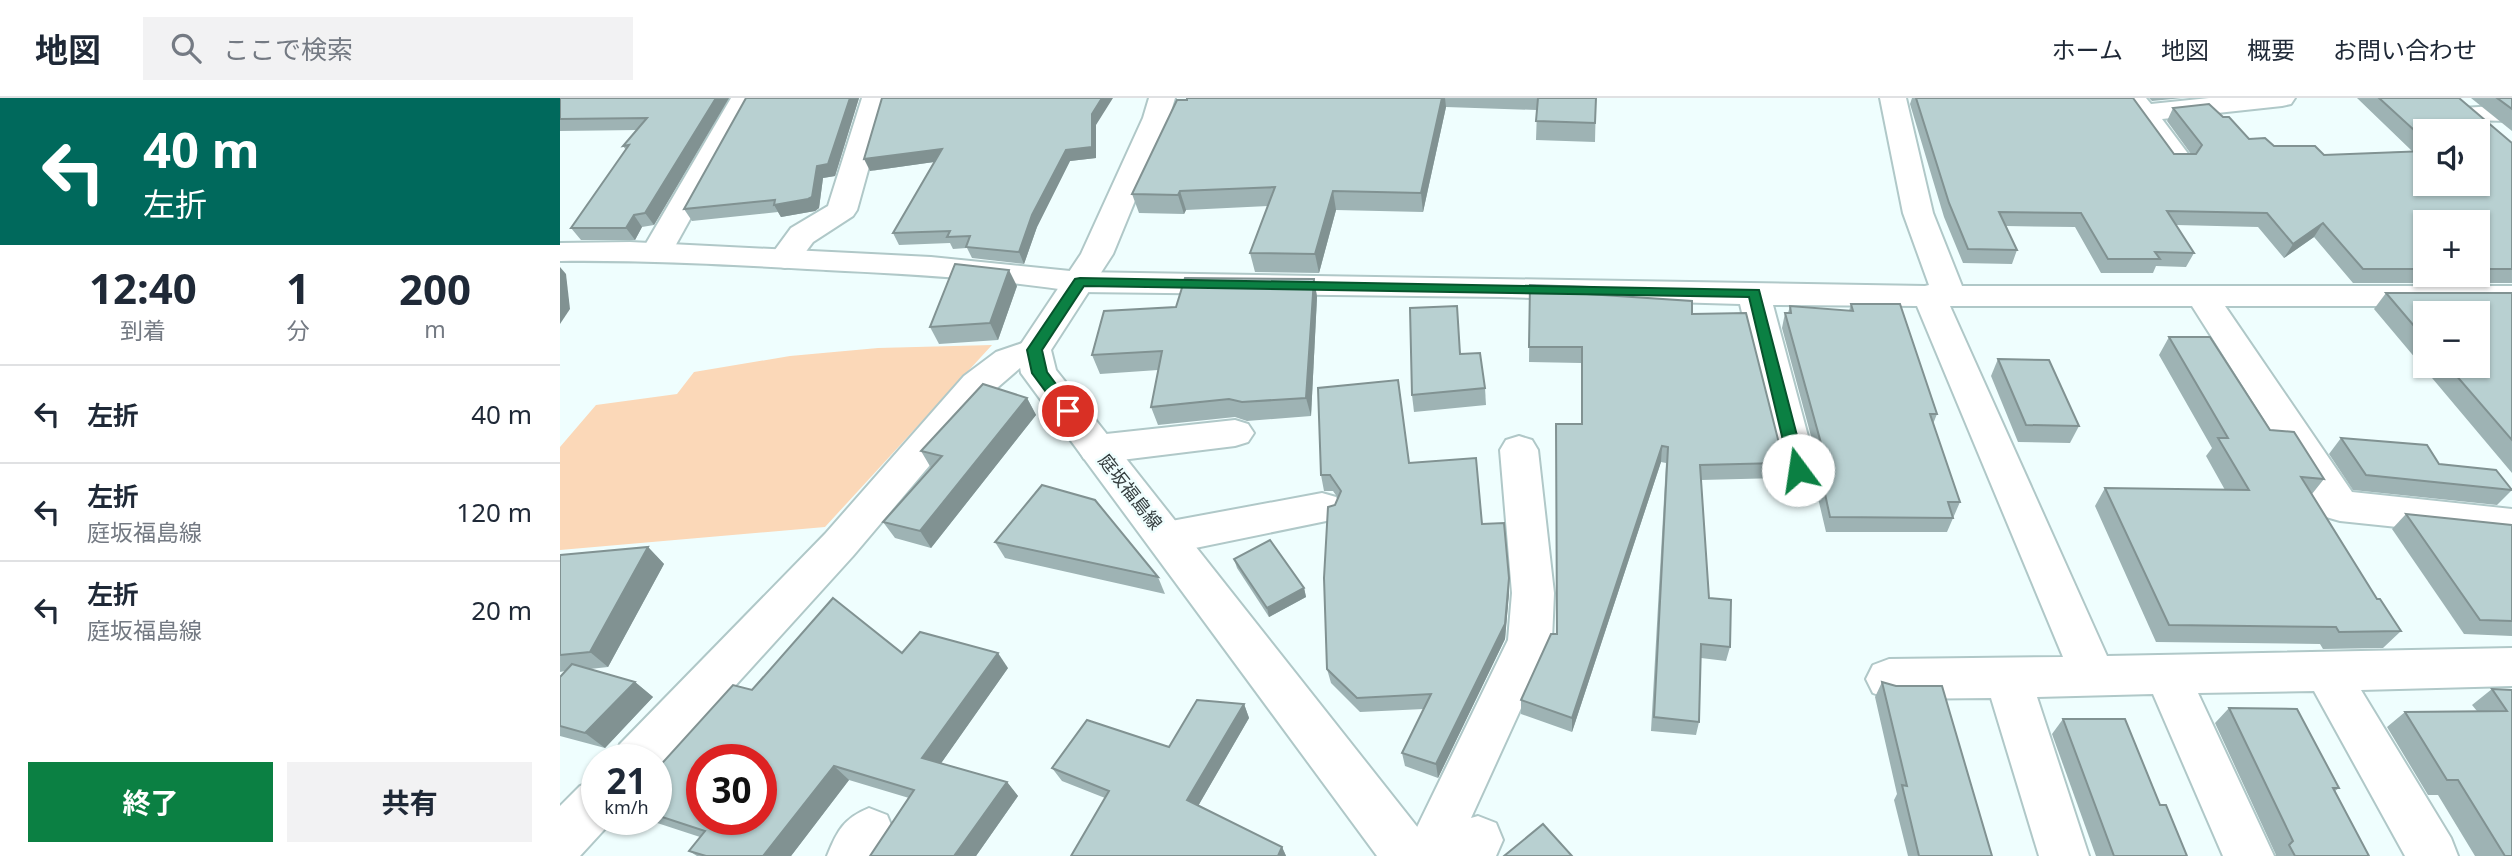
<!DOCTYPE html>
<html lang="ja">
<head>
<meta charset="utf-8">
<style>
  :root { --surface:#fff; --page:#f2f2f3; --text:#1f2937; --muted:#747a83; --line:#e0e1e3; --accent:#0b8043 }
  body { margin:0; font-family:"Noto Sans","Noto Sans JP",sans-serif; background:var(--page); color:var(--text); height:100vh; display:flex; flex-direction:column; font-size:26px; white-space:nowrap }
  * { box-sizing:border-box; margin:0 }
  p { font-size:23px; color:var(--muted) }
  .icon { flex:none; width:38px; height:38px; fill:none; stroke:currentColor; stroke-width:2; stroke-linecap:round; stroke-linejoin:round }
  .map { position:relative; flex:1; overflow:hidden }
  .panel { display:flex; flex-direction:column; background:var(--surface); width:560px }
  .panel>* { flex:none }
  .guide { background:#00695c; color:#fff; overflow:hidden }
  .controls { position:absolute; left:1853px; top:21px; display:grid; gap:14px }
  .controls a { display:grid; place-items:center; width:77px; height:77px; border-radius:0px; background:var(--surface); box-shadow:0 2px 5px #0004; font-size:35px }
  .speed { position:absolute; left:21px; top:646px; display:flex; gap:14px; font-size:35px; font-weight:700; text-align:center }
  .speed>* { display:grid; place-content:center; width:91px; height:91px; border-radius:50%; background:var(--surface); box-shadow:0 2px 5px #0004; line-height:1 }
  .speed small { font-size:18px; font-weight:400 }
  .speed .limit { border:10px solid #d22; background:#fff; color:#111 }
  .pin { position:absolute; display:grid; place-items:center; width:60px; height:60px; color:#fff; margin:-30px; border:4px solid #fff; border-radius:50%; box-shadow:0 2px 7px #0007 }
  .me { position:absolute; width:77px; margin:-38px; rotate:346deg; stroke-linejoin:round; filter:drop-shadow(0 0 5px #0008) }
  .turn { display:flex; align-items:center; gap:24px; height:147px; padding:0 28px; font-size:32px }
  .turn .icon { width:91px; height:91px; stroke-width:2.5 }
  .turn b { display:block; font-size:49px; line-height:60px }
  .eta { display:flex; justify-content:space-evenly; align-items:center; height:119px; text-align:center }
  .eta b { font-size:42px; font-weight:700; line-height:49px }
  .primary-button { display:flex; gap:14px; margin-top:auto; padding:14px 28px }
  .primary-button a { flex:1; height:80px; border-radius:0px; background:var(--accent); color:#fff; font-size:28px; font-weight:700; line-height:80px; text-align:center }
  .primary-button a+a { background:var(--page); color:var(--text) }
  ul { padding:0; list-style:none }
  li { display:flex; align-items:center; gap:21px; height:98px; padding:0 28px; border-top:2px solid var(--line) }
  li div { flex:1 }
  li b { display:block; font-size:26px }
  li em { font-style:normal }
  header { display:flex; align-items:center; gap:42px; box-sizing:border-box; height:98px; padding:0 35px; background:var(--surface); border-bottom:2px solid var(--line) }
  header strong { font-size:33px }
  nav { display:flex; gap:38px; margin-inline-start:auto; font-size:24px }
  .search { width:490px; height:63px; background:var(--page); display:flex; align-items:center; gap:18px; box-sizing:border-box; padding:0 24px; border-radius:0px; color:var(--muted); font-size:26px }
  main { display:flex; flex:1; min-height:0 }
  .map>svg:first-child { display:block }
  .green { fill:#fbd8b8 }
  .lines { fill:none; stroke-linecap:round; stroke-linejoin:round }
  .minor-casing { stroke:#b0c8c8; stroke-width:4 }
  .tertiary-casing { stroke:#b0c8c8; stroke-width:4 }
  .secondary-casing { stroke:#b0c8c8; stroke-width:4 }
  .minor { fill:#fff; fill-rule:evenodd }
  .tertiary { fill:#fff; fill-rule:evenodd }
  .secondary { fill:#fff; fill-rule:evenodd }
  .wall { fill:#9eb3b4; fill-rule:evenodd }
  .shaded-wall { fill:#819292 }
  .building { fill:#b8d0d1; stroke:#819292; stroke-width:2; fill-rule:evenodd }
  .route { fill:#0b8043; stroke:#07532c; stroke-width:2 }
  .labels { text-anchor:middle; stroke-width:5; stroke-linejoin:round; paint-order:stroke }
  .street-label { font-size:18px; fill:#353e3f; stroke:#effefe }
</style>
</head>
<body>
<header>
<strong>地図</strong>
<div class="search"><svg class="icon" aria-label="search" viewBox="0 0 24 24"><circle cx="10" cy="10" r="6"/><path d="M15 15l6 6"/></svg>ここで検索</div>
<nav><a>ホーム</a><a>地図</a><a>概要</a><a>お問い合わせ</a></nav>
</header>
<main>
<section class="panel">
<div class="guide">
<div class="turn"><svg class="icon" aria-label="left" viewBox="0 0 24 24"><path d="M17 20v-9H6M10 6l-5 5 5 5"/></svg><div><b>40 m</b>左折</div></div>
</div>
<div class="eta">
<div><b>12:40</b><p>到着</p></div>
<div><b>1</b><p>分</p></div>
<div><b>200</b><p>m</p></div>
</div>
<ul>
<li><svg class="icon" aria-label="left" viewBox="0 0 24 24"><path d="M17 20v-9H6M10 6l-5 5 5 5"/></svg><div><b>左折</b></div><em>40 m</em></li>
<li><svg class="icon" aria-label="left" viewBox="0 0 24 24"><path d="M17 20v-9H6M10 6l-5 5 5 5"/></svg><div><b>左折</b><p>庭坂福島線</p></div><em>120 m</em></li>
<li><svg class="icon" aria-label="left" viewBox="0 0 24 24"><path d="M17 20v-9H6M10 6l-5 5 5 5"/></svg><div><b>左折</b><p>庭坂福島線</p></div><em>20 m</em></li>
</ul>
<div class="primary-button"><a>終了</a><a>共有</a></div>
</section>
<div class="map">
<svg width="1952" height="758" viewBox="0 0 1952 758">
  <rect width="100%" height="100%" fill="#effefe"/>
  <polygon class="green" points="432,247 265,429 0,452 0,349 36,307 117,296 134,274 230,258 318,250"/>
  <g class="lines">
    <g class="minor-casing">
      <g id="minor">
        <polygon points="171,0 197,0 108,161 97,163 86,161 81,154"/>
        <polygon points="302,0 328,0 297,112 293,118 253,144 236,167 225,170 214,167 209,160 231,130 268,108"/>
        <polygon points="1320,0 1346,0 1373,115 1402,188 1952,188 1952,208 1665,208 1792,394 1952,411 1952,441 1780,423 1766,419 1632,208 1390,208 1547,558 1952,550 1952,588 1801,592 1891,740 1898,758 1845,758 1754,593 1638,595 1714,758 1663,758 1593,596 1477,599 1529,758 1479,758 1431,600 1329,601 1313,595 1306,581 1313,567 1329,561 1503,559 1357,208 1213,207 1257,372 1252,382 1238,386 1224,382 1219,372 1180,206 941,199 520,194 509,191 504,184 509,177 520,174 1365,188 1369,187 1343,115"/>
        <polygon points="1560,0 1586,0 1591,6 1649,0 1735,0 1731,6 1722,8 1602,21 1632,61 1628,67 1618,69 1608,67"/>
        <polygon points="1952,7 1952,23 1902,22 1898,16 1902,10"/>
        <polygon points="474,241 486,244 491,252 486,260 460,270 430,296 293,458 96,675 96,662 53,662 60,646 265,436 404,278 436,254"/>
        <polygon points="675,322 688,326 694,335 688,344 675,348 537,365 524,361 518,351 524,341 537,337"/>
        <polygon points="959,338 972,342 978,352 994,495 992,542 911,720 918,718 936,725 943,742 936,758 843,758 948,542 952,495 940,352 946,342"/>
        <polygon points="762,395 776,399 782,410 776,421 606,456 592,451 586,440 592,429 606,424"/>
        <polygon points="37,681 37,721 54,721 20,758 0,758 0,708 20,688"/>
        <path d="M309,710L327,717L334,734L322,758H267C277,733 284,720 309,710Z"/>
      </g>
    </g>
    <g class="tertiary-casing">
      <path id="tertiary" d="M70,144L371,159L520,174L531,177L536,184L531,191L520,194C436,181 351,176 266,172C177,167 89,162 0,163V145Z"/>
    </g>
    <g class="secondary-casing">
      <polygon id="secondary" points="589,0 615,0 609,20 553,156 491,252 496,272 866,740 873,758 817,758 461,275 457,252 521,156 583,20"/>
    </g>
    <use href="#minor" class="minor"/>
    <use href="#tertiary" class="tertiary"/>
    <use href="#secondary" class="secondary"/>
  </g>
  <g class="wall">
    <polygon points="0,0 169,0 94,127 82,129 75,142 21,142 11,130 66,52 63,48 77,32 0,33"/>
    <polygon points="186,0 299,0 275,78 263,80 259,110 255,113 221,119 218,114 132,123 124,111"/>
    <polygon points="627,0 1036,0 1035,44 976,42 977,12 886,9 863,114 776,112 759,175 695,174 690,155 708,108 626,112 624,116 579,115 572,96"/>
    <path d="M1352,0H1573L1614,56H1631L1607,23L1613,10L1663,19L1689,41L1714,48L1764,57L1852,53L1797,0H1899L1952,45V185H1793L1754,139L1724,160L1698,129L1616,127L1634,155L1626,169L1596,168L1593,175H1541L1515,129L1446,128L1457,152L1452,166L1403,165L1384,119L1350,6ZM1866,33L1918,86H1866ZM1866,124H1918V177H1866Z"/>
    <polygon points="1589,0 1623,0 1592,3"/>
    <polygon points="1911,0 1952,0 1952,33"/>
    <polygon points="536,27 536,60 510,63 477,129 464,166 412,160 407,150 393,151 390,145 339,147 333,135 374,64 310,73"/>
    <polygon points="754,181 757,199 751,318 687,323 675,319 598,327 591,309 598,272 540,276 532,257 616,209"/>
    <polygon points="970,187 1028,196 1132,216 1224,365 1220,380 1141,382 1149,500 1170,549 1166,563 1141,560 1139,624 1136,637 1091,633 1106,365 1101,364 1012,634 961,616 961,602 997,536 1021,326 1021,265 969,264"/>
    <polygon points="457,188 438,242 379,246 370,229"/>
    <path d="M1826,195H1952V375L1814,211ZM1866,215L1918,268H1866Z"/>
    <polygon points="1291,206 1377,316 1373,326 1400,404 1387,434 1266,434 1254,383 1259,368 1222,230 1225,215 1228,215 1230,208 1289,213"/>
    <polygon points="1609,239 1764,381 1752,396 1817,501 1841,533 1823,550 1763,551 1760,546 1596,544 1535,408 1545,390 1665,392 1646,358 1652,350 1599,257"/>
    <polygon points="900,256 925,290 926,307 854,314 852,297"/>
    <polygon points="1438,261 1519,328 1510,345 1458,344 1431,278"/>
    <polygon points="467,300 476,317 371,450 335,440 323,424 371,370 361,353"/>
    <polygon points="1781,340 1952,392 1937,407 1793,392 1769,356"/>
    <polygon points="849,365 922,426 949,495 945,541 878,680 845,668 842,655 864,611 800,614 771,585 767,571 775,407 778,400 773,393 764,393 761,377"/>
    <polygon points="1846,416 1952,427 1952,538 1904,536 1832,431"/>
    <polygon points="435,444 598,479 605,496 445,460"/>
    <polygon points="88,449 104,466 48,569 30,571 75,584 93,599 45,650 0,638 0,579 5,573 0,574 0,457"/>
    <polygon points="674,461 744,490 746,499 709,519 677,470"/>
    <polygon points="448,570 381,665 447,684 458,698 416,758 310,758 349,700 289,682 231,758 137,758 129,753 140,739 85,721 96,721 96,672 192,592"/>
    <polygon points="1322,584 1432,758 1348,758 1334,702 1337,696 1315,599"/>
    <polygon points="1932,591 1952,592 1952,758 1915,758 1878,697 1868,697 1827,629 1845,614 1917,613 1912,607"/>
    <polygon points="684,606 689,620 638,708 722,749 726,758 511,758 545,700 502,683 492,670 609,649"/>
    <polygon points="1669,610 1779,690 1775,693 1809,758 1715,758 1716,757 1655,625"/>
    <polygon points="1503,621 1600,707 1627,758 1536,758 1492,636"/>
  </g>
  <g class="shaded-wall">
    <polygon points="156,0 169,0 94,127 85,115"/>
    <polygon points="290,0 299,0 275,78 263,80 259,110 255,113 221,119 214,107"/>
    <polygon points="542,0 553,0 536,27 536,60 510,63 477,129 464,166 459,154 472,117 506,52"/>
    <polygon points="882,0 885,0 886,9 863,114 861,95"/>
    <polygon points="382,51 388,62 310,73 304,61"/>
    <polygon points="620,93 626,112 624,116 618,97"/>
    <polygon points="773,93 776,112 759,175 755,156"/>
    <polygon points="74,117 82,129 75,142 66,130"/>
    <polygon points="1763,125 1754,139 1724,160 1733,146"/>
    <polygon points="0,169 6,176 10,211 0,226"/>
    <polygon points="449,172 457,188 438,242 430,225"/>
    <polygon points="754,181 757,199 751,318 746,300"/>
    <polygon points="467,300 476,317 371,450 360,433"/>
    <polygon points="1102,348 1101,364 1012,634 1012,620"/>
    <polygon points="88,449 104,466 48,569 30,554"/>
    <polygon points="949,480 949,495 945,541 878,680 876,666"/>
    <polygon points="744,490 746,499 709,519 707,510"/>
    <polygon points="438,555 448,570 375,674 362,660"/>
    <polygon points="75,584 93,599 45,650 25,635"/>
    <polygon points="684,606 689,620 634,715 627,702"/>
    <polygon points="274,668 289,682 231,758 203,758"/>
    <polygon points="447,684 458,698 416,758 394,758"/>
    <polygon points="722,749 726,758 718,758"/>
  </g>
  <g class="building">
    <polygon points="0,0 156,0 85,115 74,117 66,130 11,130 69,47 63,48 87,20 0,21"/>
    <polygon points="186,0 290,0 268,66 257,68 252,99 248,101 214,107 215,102 124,111"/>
    <polygon points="322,0 542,0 532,16 532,49 506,52 472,117 459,154 406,149 410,138 387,139 390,133 333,135 382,51 304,61"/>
    <polygon points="627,0 882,0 861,95 773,93 755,156 690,155 715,89 620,93 618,97 572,96 617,2 627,2"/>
    <polygon points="978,0 1036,0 1035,25 976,23"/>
    <polygon points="1356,0 1573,0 1614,56 1636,56 1642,47 1613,10 1649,6 1663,19 1669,19 1689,41 1705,40 1714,48 1755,48 1764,57 1866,53 1866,86 1918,86 1918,33 1866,33 1866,43 1819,0 1899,0 1952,45 1952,171 1918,171 1918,124 1866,124 1866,171 1803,171 1763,125 1733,146 1707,115 1607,113 1634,155 1595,154 1600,161 1548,161 1521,115 1439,114 1457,152 1408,151 1389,105"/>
    <polygon points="1937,0 1952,0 1952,11"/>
    <polygon points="395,166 449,172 430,225 370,229"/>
    <polygon points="625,180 754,181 746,300 682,304 669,301 591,309 602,253 532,257 544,213 616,209"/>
    <polygon points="970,187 1028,189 1028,196 1132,203 1132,216 1186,215 1224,365 1140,367 1149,500 1171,502 1170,549 1141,546 1139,624 1094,619 1108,349 1102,348 1012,620 961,602 991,536 997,536 996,326 1022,326 1022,249 969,249"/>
    <polygon points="1826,195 1952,195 1952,342 1888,268 1918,268 1918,215 1866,215 1866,242"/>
    <polygon points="1291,206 1340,206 1377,316 1370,316 1400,404 1388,404 1393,420 1270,419 1259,368 1264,356 1225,215 1231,215 1230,208 1293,213"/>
    <polygon points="897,208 900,256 920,255 925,290 852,297 850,210"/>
    <polygon points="1609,239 1650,239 1710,332 1734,334 1764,381 1741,379 1817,501 1820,501 1841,533 1779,534 1776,529 1609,527 1545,390 1689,392 1658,340 1668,340"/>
    <polygon points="1438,261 1489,262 1519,328 1466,327"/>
    <polygon points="838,282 849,365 916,360 922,426 944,425 949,480 945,526 876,666 842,655 871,596 797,600 767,571 764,480 768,409 775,407 781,393 770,377 761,377 758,290"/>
    <polygon points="423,286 467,300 360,433 323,424 382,358 361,353"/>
    <polygon points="1781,340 1867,347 1879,366 1936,372 1952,392 1806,377"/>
    <polygon points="482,387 535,402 598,479 435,444"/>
    <polygon points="1846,416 1952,427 1952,523 1920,522"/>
    <polygon points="710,442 744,490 707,510 674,461"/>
    <polygon points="88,449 30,554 0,557 0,457"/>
    <path d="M273,500L342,555L360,534L438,555L362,660L447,684L394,758H310L354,692L274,668L203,758H146L129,753L145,733L96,717V672L173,587L192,592ZM142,662H201V721H142Z"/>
    <polygon points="12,566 75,584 25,635 0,628 0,579"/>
    <polygon points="1322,584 1336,588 1382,588 1432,758 1359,758 1342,687 1347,688"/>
    <polygon points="1932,591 1952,592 1952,758 1945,758 1898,682 1887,682 1845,614 1947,613"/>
    <polygon points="637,602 684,606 627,702 722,749 718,758 511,758 549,693 492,670 527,622 609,649"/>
    <polygon points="1669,610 1737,611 1779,690 1773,690 1809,758 1735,758 1729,747 1733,743"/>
    <polygon points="1503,621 1565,621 1600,707 1606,707 1627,758 1554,758"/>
    <polygon points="983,726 1012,758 944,758"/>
  </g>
  <polygon class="route" points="520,180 1199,192 1246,372 1238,378 1230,372 1189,199 524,188 482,252 487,274 516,313 508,318 503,317 472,275 467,252 515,181"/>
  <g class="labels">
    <g class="street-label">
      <text transform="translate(570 394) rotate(52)" y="6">庭坂福島線</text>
    </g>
  </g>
</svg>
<div class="controls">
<a><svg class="icon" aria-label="sound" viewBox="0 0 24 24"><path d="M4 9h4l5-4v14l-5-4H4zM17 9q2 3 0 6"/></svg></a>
<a>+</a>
<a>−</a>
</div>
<div class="speed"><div>21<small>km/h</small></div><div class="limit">30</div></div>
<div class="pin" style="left:508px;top:313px;background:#d93025"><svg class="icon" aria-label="arrive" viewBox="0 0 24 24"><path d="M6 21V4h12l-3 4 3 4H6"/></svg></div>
<svg class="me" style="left:1238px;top:372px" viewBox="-20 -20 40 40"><circle r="19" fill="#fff"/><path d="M0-13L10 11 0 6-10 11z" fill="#0b8043"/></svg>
</div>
</main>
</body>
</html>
